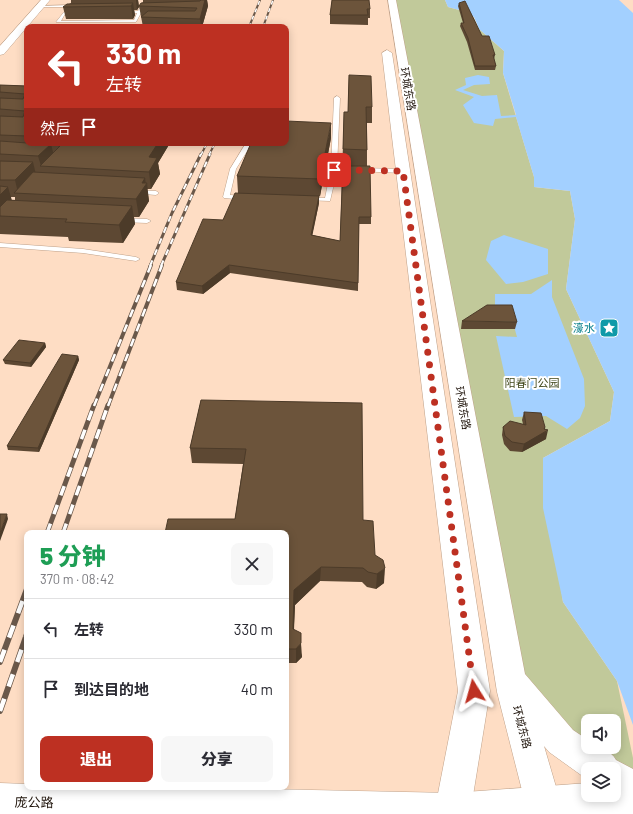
<!DOCTYPE html>
<html lang="zh">
<head>
<meta charset="utf-8">
<style>
  :root { --surface:#fff; --page:#f7f7f7; --text:#2b2b33; --muted:#7c7c81; --line:#e1e1e2; --accent:#bd3022 }
  body { margin:0; font-family:Barlow,"Noto Sans SC",sans-serif; background:var(--page); color:var(--text); height:100vh; display:flex; flex-direction:column; font-size:15px; white-space:nowrap }
  * { box-sizing:border-box; margin:0 }
  p { font-size:13px; color:var(--muted) }
  .icon { flex:none; width:22px; height:22px; fill:none; stroke:currentColor; stroke-width:2; stroke-linecap:round; stroke-linejoin:round }
  .map { position:relative; flex:1; overflow:hidden }
  .sheet { position:absolute; left:24px; top:530px; width:265px; height:260px; display:flex; flex-direction:column; background:var(--surface); border-radius:8px; box-shadow:0 2px 10px #0003 }
  .sheet>* { flex:none }
  .hud { position:absolute; left:24px; top:24px; width:265px; height:122px; border-radius:8px; box-shadow:0 2px 10px #0003; background:#bd3022; color:#fff; overflow:hidden }
  .buttons { position:absolute; left:581px; top:714px; display:grid; gap:8px }
  .buttons a { display:grid; place-items:center; width:40px; height:40px; border-radius:8px; background:var(--surface); box-shadow:0 2px 10px #0003; font-size:20px }
  .pin { position:absolute; display:grid; place-items:center; width:34px; height:34px; color:#fff; margin:-17px; border-radius:8px; box-shadow:0 2px 6px #0006 }
  .me { position:absolute; width:44px; margin:-22px; rotate:352deg; stroke-linejoin:round; filter:drop-shadow(0 0 3px #0008) }
  .turn { display:flex; align-items:center; gap:14px; height:84px; padding:0 16px; font-size:18px }
  .turn .icon { width:52px; height:52px; stroke-width:2.5 }
  .turn b { display:block; font-size:28px; line-height:34px }
  .then { display:flex; align-items:center; height:38px; padding:0 16px; background:#0003; gap:8px; font-size:15px }
  .round { display:grid; place-items:center; flex:none; width:42px; height:42px; border-radius:8px; background:var(--page) }
  .overview { display:flex; align-items:center; justify-content:space-between; height:68px; padding:0 16px }
  h1 { font-size:24px; font-weight:800; line-height:30px; color:#1e9e55 }
  .action { display:flex; gap:8px; margin-top:auto; padding:8px 16px }
  .action a { flex:1; height:46px; border-radius:8px; background:var(--accent); color:#fff; font-size:16px; font-weight:800; line-height:46px; text-align:center }
  .action a+a { background:var(--page); color:var(--text) }
  ul { padding:0; list-style:none }
  li { display:flex; align-items:center; gap:12px; height:60px; padding:0 16px; border-top:1px solid var(--line) }
  li div { flex:1 }
  li b { display:block; font-size:15px }
  li em { font-style:normal }
  .map>svg:first-child { display:block }
  .green { fill:#c1c99a; fill-rule:evenodd }
  .water { fill:#a3d0ff }
  .lines { fill:none; stroke-linecap:round; stroke-linejoin:round }
  .lane-casing { stroke:#bfa189; stroke-width:1 }
  .secondary-casing { stroke:#bfa189; stroke-width:1 }
  .primary-casing { stroke:#bfa189; stroke-width:1 }
  .lane { fill:#fff; fill-rule:evenodd }
  .secondary { fill:#fff; fill-rule:evenodd }
  .primary { fill:#fff; fill-rule:evenodd }
  .rail-far4-casing { stroke:#6a584a; stroke-width:2 }
  .rail-far3-casing { stroke:#6a584a; stroke-width:3 }
  .rail-far2-casing { stroke:#6a584a; stroke-width:4 }
  .rail-far1-casing { stroke:#6a584a; stroke-width:5 }
  .rail-casing { stroke:#6a584a; stroke-width:6 }
  .rail-far4 { stroke:#fff; stroke-width:1.5; stroke-dasharray:4; stroke-linecap:butt }
  .rail-far3 { stroke:#fff; stroke-width:2; stroke-dasharray:6; stroke-linecap:butt }
  .rail-far2 { stroke:#fff; stroke-width:2.5; stroke-dasharray:8; stroke-linecap:butt }
  .rail-far1 { stroke:#fff; stroke-width:3.5; stroke-dasharray:10; stroke-linecap:butt }
  .rail { stroke:#fff; stroke-width:4.5; stroke-dasharray:13; stroke-linecap:butt }
  .wall { fill:#5d4833; fill-rule:evenodd }
  .shaded-wall { fill:#4c3b29 }
  .building { fill:#6c543b; stroke:#4c3b29 }
  .route { stroke:#bd3022; stroke-width:7; stroke-dasharray:0 12.6 }
  .labels { text-anchor:middle; stroke-width:4; stroke-linejoin:round; paint-order:stroke }
  .street-label { font-size:11px; fill:#21160d; stroke:#fff }
  .culture-label { font-size:11px; fill:#0d838f; stroke:#fff; text-anchor:end }
  .park-label { font-size:11px; fill:#3f4518; stroke:#fff }
  .near-street-label { font-size:13px; fill:#21160d; stroke:#fff }
</style>
</head>
<body>
<div class="map">
<svg width="633" height="814" viewBox="0 0 633 814">
  <rect width="100%" height="100%" fill="#feddc4"/>
  <path class="green" d="M392,0H445L448,7L463,11L474,18L479,29L504,51L503,73L534,177V187L570,191L575,219L566,289L614,392L610,421L543,458L563,602L617,681L633,758V790L614,769H602L511,681ZM588,721H614V747H588Z"/>
  <g class="water">
    <polygon points="445,0 619,0 633,13 633,725 617,681 563,602 543,508 543,458 610,421 614,392 566,289 575,219 570,191 534,187 534,177 516,117 495,119 493,126 474,123 463,105 474,97 455,90 466,85 465,78 478,75 489,77 490,84 474,85 463,90 482,96 497,95 501,116 516,115 503,73 504,51 479,29 474,17 463,11 448,7"/>
    <polygon points="504,235 548,249 548,274 523,282 506,284 486,260 491,241"/>
    <polygon points="552,280 552,297 584,379 585,406 580,418 567,429 546,416 514,417 496,336 517,337 510,312 495,310 495,294 531,294"/>
  </g>
  <g class="lines">
    <g class="lane-casing">
      <g id="lane">
        <polygon points="142,4 144,5 142,11 155,12 141,13 136,22 56,22 64,12 79,13 65,14 61,21 134,20 137,13 119,12 138,11"/>
        <polygon points="75,5 76,7 37,7 39,6"/>
        <polygon points="337,96 340,98 337,168 344,170 341,172 337,171 330,201 304,200 303,199 306,197 325,198 331,169 334,98"/>
        <polygon points="246,143 252,143 236,169 230,195 246,196 249,198 246,200 224,198 223,197 230,169"/>
        <polygon points="357,168 403,169 406,171 403,173 355,171 354,170"/>
        <polygon points="134,190 156,191 159,193 156,195 132,193 131,192"/>
        <polygon points="119,218 147,219 151,221 147,223 122,222 119,222"/>
        <polygon points="0,243 83,249 136,257 140,259 136,261 83,253 0,247"/>
      </g>
    </g>
    <g class="secondary-casing">
      <g id="secondary">
        <polygon points="41,0 50,0 4,54 0,55 0,46"/>
        <path d="M388,0H396L525,674L573,730L588,740V747C598,747 611,750 616,760L633,769V807L621,802L610,795H614V769H588V780L549,752L544,746L564,814H528L497,692Z"/>
        <polygon points="387,50 392,53 490,691 470,814 434,814 458,691 382,53"/>
      </g>
    </g>
    <g class="primary-casing">
      <polygon id="primary" points="633,779 633,814 0,814 0,783 27,784 27,787 167,787 452,793 588,783 588,795 614,795 614,781"/>
    </g>
    <use href="#lane" class="lane"/>
    <use href="#secondary" class="secondary"/>
    <use href="#primary" class="primary"/>
    <g class="rail-far4-casing">
      <g id="rail-far4">
        <polyline points="249,27 260,0"/>
        <polyline points="263,27 273,0"/>
        <polyline points="201,155 207,143"/>
        <polyline points="209,155 215,143"/>
      </g>
    </g>
    <g class="rail-far3-casing">
      <g id="rail-far3">
        <polyline points="150,266 172,213 201,154"/>
        <polyline points="161,266 210,154"/>
      </g>
    </g>
    <g class="rail-far2-casing">
      <g id="rail-far2">
        <polyline points="94,406 151,265"/>
        <polyline points="108,406 162,265"/>
      </g>
    </g>
    <g class="rail-far1-casing">
      <g id="rail-far1">
        <polyline points="47,533 94,405"/>
        <polyline points="63,533 108,405"/>
      </g>
    </g>
    <g class="rail-casing">
      <g id="rail">
        <polyline points="0,662 27,589"/>
        <polyline points="0,711 27,634"/>
      </g>
    </g>
    <use href="#rail-far4" class="rail-far4"/>
    <use href="#rail-far3" class="rail-far3"/>
    <use href="#rail-far2" class="rail-far2"/>
    <use href="#rail-far1" class="rail-far1"/>
    <use href="#rail" class="rail"/>
  </g>
  <g class="wall">
    <polygon points="71,0 138,0 139,7 137,10 134,10 135,15 133,19 66,19 63,7 71,3"/>
    <polygon points="143,0 207,0 208,6 202,27 143,27 139,6 143,2"/>
    <polygon points="332,0 370,9 370,18 368,18 368,25 330,24 330,15"/>
    <polygon points="459,3 482,36 495,55 494,59 496,66 495,70 475,70 467,42 460,26 461,23 463,23 458,6"/>
    <polygon points="349,75 372,107 372,123 367,123 367,166 371,217 371,224 359,224 358,291 230,273 203,294 177,290 176,282 223,220 238,193 237,176 331,138 320,196 319,196 319,203 312,235 340,241 344,112 348,112"/>
    <path d="M0,85L27,86V143H170L158,163L160,174L151,189H147L149,201L139,217H134L135,224L123,243L69,241L68,237L0,234ZM11,197H15V200H11Z"/>
    <polygon points="462,321 517,322 515,329 461,329"/>
    <polygon points="45,343 46,347 31,367 5,364 3,360"/>
    <polygon points="78,356 79,360 39,452 8,450 7,446"/>
    <polygon points="201,400 363,520 375,555 384,583 376,589 367,587 362,582 320,581 295,605 294,630 302,657 296,663 287,663 286,662 286,533 235,519 243,464 192,463 190,448"/>
    <polygon points="524,412 545,427 545,430 546,439 522,452 510,451 504,444 502,435 503,427 523,424 522,420"/>
  </g>
  <g class="shaded-wall">
    <polygon points="136,0 138,0 139,7 137,10"/>
    <polygon points="205,0 207,0 208,6 202,27 201,27 200,19"/>
    <polygon points="133,3 135,15 133,19 131,6"/>
    <polygon points="331,123 331,138 320,196 320,179"/>
    <polygon points="58,143 72,143 60,153"/>
    <polygon points="158,143 170,143 158,163 160,174 151,189 149,172 149,157"/>
    <polygon points="51,144 55,160 41,166 38,156"/>
    <polygon points="33,162 37,179 18,193 15,180"/>
    <polygon points="145,178 146,185 147,183 149,201 139,217 136,199 142,183"/>
    <polygon points="8,187 13,204 0,216 0,195"/>
    <polygon points="319,196 319,203 311,242 311,235"/>
    <polygon points="132,206 135,224 123,243 119,225"/>
    <polygon points="229,265 230,273 203,294 202,286"/>
    <polygon points="45,343 46,347 31,367 30,363"/>
    <polygon points="78,356 79,360 39,452 38,448"/>
    <polygon points="545,427 544,433 548,430 546,439 522,452 524,444 544,429"/>
    <polygon points="7,514 8,519 0,541 0,533"/>
    <polygon points="321,567 320,581 295,605 293,644 293,629 294,590"/>
    <polygon points="385,568 384,583 376,589 377,574"/>
    <polygon points="301,643 302,657 296,663 296,649"/>
  </g>
  <g class="building">
    <polygon points="201,0 205,0 200,19 141,17 148,11 195,11 197,8 139,6 141,3 200,1"/>
    <polygon points="332,0 369,0 370,9 367,9 368,15 330,15"/>
    <polygon points="465,1 482,36 489,36 495,55 493,55 496,66 475,66 468,38 461,23 464,23 459,3"/>
    <polygon points="133,3 131,6 63,7 67,4"/>
    <polygon points="349,75 371,76 372,107 366,107 367,150 343,149 344,112 348,112"/>
    <polygon points="0,85 27,86 27,136 0,135 0,116 23,117 25,111 0,109 0,98 23,99 25,94 0,92"/>
    <polygon points="286,121 331,123 320,179 237,176 251,143 286,143"/>
    <polygon points="0,141 27,143 51,144 38,156 0,154"/>
    <polygon points="63,143 158,143 149,157 157,158 149,172 40,166"/>
    <polygon points="0,161 33,162 15,180 0,180"/>
    <polygon points="343,166 370,166 371,217 359,217 358,283 229,265 202,286 176,282 203,219 223,220 235,193 319,196 311,235 340,241"/>
    <polygon points="33,172 145,178 142,183 147,183 136,199 14,193"/>
    <polygon points="0,186 8,187 0,195"/>
    <polygon points="7,200 132,206 119,225 65,222 67,219 0,216 0,207"/>
    <polygon points="487,305 512,305 517,322 462,321"/>
    <polygon points="19,340 45,343 30,363 3,360"/>
    <polygon points="62,354 78,356 38,448 7,446"/>
    <polygon points="201,400 362,403 363,520 373,521 375,555 383,560 385,568 377,574 368,572 363,568 321,567 294,590 293,629 301,633 301,643 296,649 286,649 286,533 165,533 168,519 235,519 246,449 190,448"/>
    <polygon points="524,412 541,413 545,427 544,429 548,430 524,444 512,442 505,436 503,427 510,421 526,425"/>
    <polygon points="0,514 7,514 0,533"/>
  </g>
  <g class="lines">
    <polyline class="route" points="334,170 403,171 474,691"/>
  </g>
  <defs>
    <g id="sight-square" transform="scale(1)"><rect x="-9" y="-9" width="18" height="18" rx="4" fill="#0f9aa8" stroke="#fff"/><path d="M0-6L1.8-2.2L6-1.7L2.9 1.2L3.7 5.4L0 3.3L-3.7 5.4L-2.9 1.2L-6-1.7L-1.8-2.2Z" fill="#fff"/></g>
  </defs>
  <g fill-rule="evenodd">
    <use href="#sight-square" x="609" y="328"/>
  </g>
  <g class="labels">
    <g class="street-label">
      <text transform="translate(408 89) rotate(80)" y="4">环城东路</text>
      <text transform="translate(463 408) rotate(80)" y="4">环城东路</text>
      <text transform="translate(522 727) rotate(75)" y="4">环城东路</text>
    </g>
    <g class="culture-label">
      <text x="595" y="332">濠水</text>
    </g>
    <g class="park-label">
      <text x="532" y="387">阳春门公园</text>
    </g>
    <g class="near-street-label">
      <text transform="translate(34 802) rotate(1)" y="5">庞公路</text>
    </g>
  </g>
</svg>
<div class="buttons">
<a><svg class="icon" aria-label="sound" viewBox="0 0 24 24"><path d="M4 9h4l5-4v14l-5-4H4zM17 9q2 3 0 6"/></svg></a>
<a><svg class="icon" aria-label="layers" viewBox="0 0 24 24"><path d="M12 4l9 5-9 5-9-5zM3 14l9 5 9-5"/></svg></a>
</div>
<div class="pin" style="left:334px;top:170px;background:#d93025"><svg class="icon" aria-label="arrive" viewBox="0 0 24 24"><path d="M6 21V4h12l-3 4 3 4H6"/></svg></div>
<svg class="me" style="left:474px;top:691px" viewBox="-20 -20 40 40"><path d="M0-17L14 15 0 8-14 15z" fill="#bd3022" stroke="#fff" stroke-width="4"/></svg>
<div class="hud">
<div class="turn"><svg class="icon" aria-label="left" viewBox="0 0 24 24"><path d="M17 20v-9H6M10 6l-5 5 5 5"/></svg><div><b>330 m</b>左转</div></div>
<div class="then">然后<svg class="icon" aria-label="arrive" viewBox="0 0 24 24"><path d="M6 21V4h12l-3 4 3 4H6"/></svg></div>
</div>
<section class="sheet">
<div class="overview"><div><h1>5 分钟</h1><p>370 m · 08:42</p></div><a class="round"><svg class="icon" aria-label="close" viewBox="0 0 24 24"><path d="M6 6l12 12M18 6L6 18"/></svg></a></div>
<ul>
<li><svg class="icon" aria-label="left" viewBox="0 0 24 24"><path d="M17 20v-9H6M10 6l-5 5 5 5"/></svg><div><b>左转</b></div><em>330 m</em></li>
<li><svg class="icon" aria-label="arrive" viewBox="0 0 24 24"><path d="M6 21V4h12l-3 4 3 4H6"/></svg><div><b>到达目的地</b></div><em>40 m</em></li>
</ul>
<div class="action"><a>退出</a><a>分享</a></div>
</section>
</div>
</body>
</html>
